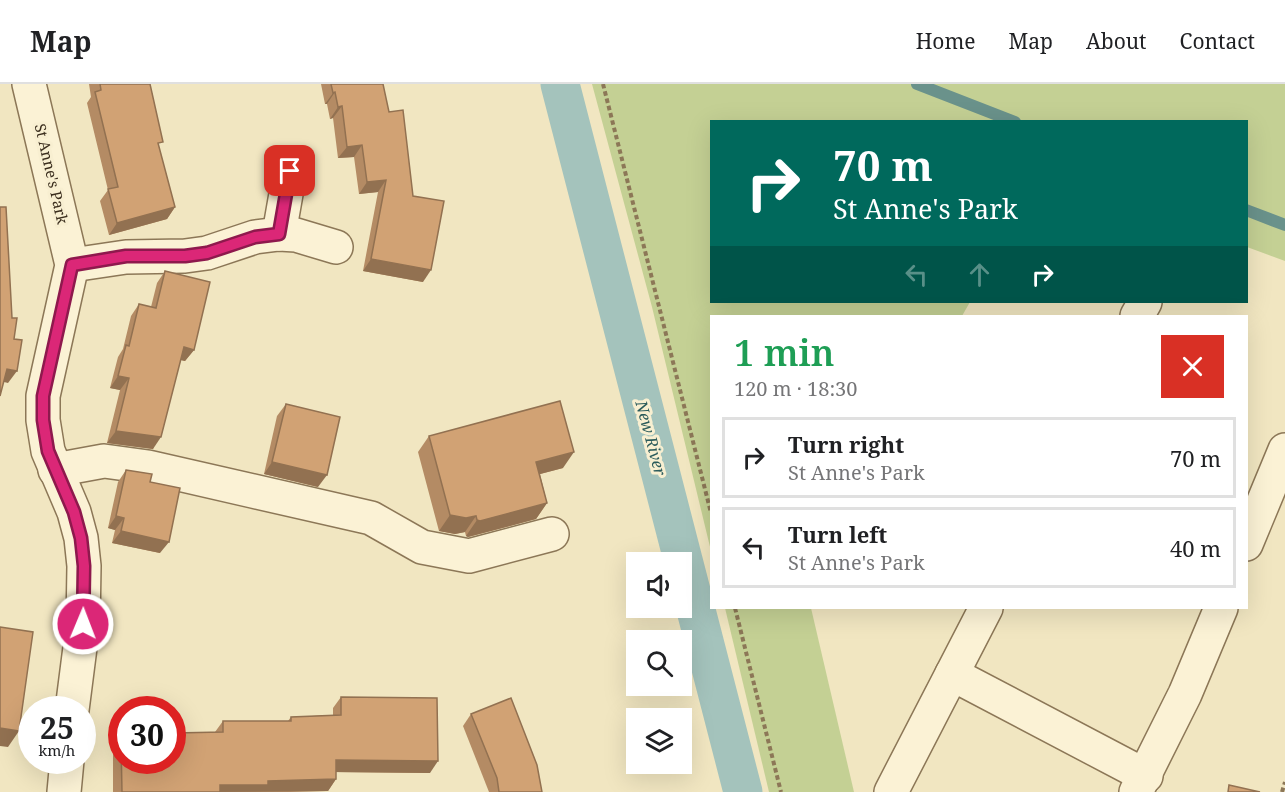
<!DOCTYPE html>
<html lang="en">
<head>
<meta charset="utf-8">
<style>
  :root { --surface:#fff; --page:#f2f2f2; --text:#202124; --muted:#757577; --line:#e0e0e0 }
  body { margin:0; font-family:"Noto Serif",serif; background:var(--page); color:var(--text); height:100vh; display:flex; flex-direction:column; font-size:22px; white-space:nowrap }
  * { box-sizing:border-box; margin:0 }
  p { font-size:20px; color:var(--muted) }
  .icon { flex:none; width:33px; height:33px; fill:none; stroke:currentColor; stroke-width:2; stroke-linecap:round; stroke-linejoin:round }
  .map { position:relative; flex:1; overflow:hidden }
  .details { position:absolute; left:710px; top:231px; width:538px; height:294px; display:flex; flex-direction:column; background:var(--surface); border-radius:0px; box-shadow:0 6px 24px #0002 }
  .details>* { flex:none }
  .banner { position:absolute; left:710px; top:36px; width:538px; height:183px; border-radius:0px; box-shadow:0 6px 24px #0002; background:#00695c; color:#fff; overflow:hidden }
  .tools { position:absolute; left:626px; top:468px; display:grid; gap:12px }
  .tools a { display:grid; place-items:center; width:66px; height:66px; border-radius:0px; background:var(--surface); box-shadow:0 6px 24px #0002; font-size:30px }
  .speed { position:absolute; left:18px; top:612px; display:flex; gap:12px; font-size:30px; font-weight:700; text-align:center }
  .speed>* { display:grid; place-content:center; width:78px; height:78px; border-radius:50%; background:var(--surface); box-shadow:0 6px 24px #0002; line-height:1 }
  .speed small { font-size:15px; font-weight:400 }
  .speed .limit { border:9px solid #d22; background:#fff; color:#111 }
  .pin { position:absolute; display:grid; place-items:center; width:51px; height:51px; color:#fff; margin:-26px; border-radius:12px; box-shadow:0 3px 9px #0006 }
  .me { position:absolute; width:66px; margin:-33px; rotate:1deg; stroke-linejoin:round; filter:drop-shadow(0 0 4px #0008) }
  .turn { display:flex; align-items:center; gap:21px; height:126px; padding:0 24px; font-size:27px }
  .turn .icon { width:78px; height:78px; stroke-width:2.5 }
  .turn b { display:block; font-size:42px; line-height:51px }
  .lanes { display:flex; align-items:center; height:57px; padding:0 24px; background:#0003; justify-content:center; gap:30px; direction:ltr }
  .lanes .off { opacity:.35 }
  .round { display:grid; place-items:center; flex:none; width:63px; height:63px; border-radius:0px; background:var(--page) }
  .head { display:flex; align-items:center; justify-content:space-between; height:102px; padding:0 24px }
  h1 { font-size:36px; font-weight:600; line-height:45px; color:#1e9e55 }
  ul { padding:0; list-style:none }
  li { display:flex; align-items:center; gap:18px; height:81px; margin:0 12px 9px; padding:0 12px; border:3px solid var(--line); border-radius:0px }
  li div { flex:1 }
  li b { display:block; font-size:22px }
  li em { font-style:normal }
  header { display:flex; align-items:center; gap:36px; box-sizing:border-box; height:84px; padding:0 30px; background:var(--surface); border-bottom:2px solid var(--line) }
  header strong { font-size:28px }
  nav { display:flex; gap:33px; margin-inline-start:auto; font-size:21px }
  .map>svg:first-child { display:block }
  .green { fill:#c4d094 }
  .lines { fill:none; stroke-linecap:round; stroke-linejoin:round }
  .stream { stroke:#6a928b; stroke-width:12 }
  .canal { stroke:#a4c3bc; stroke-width:39 }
  .minor-casing { stroke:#8c7757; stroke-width:36 }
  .path { stroke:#8c7757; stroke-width:4; stroke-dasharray:4.5 3; stroke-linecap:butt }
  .minor { stroke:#fbf2d5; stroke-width:33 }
  .wall { fill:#b48b64 }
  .shaded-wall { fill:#927151 }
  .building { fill:#d1a274; stroke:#927151; stroke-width:1.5 }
  .route-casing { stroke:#8e194d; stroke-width:15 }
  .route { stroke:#db2777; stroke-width:10 }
  .labels { text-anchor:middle; stroke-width:6; stroke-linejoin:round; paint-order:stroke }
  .street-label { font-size:15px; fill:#3a2d1d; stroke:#f8efd1 }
  .water-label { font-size:16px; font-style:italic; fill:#2b5b5b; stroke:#f8efd1 }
</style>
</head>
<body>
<header>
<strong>Map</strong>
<nav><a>Home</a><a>Map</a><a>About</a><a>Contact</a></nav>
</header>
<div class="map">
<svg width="1285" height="708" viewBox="0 0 1285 708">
  <rect width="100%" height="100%" fill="#f1e6c1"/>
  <g class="green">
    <polygon points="592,0 1285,0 1285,177 1247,163 1246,38 711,38 711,218 970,218 962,232 711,232 711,467 652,223"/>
    <polygon points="725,524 811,524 854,708 769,708"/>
  </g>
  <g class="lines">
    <g class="stream">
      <polyline points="917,0 1015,38"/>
      <polyline points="1246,126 1285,141"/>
    </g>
    <polyline class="canal" points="560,0 743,708"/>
    <g class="minor-casing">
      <g id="minor">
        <polyline points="29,0 72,181 43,312 43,336 48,367 74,428 81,454 84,482 83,540 72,626"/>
        <polyline points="279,150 290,87"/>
        <polyline points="72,181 126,173 185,172 207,169 255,153 279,150 296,151 336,163"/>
        <polyline points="1137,232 1145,218"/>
        <polyline points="55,386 104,377 148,383 371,434 422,463 469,472 552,450"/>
        <polyline points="1246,460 1285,366"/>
        <polyline points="952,590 1146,692"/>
        <polyline points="64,708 67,676"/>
        <polyline points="891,708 986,524"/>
        <polyline points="1136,708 1185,610 1221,524"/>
      </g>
    </g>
    <g class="path">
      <polyline points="603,0 711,429"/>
      <polyline points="735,524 781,708"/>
      <polyline points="1282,708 1285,698"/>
    </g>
    <use href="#minor" class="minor"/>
  </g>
  <g class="wall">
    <polygon points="89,0 150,0 159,63 175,123 167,135 109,151 100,117 108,106 87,19 91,13"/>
    <polygon points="321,0 383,0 423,198 363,187 378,108 359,110 354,73 338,74 333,34 330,35 327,20 325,20"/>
    <polygon points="165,187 194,266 185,277 181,276 153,365 107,359 120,306 110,304 118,273 123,265 131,232 139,220 151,223 157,199"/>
    <polygon points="286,320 318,403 264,390 277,332"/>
    <polygon points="429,352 563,384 540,390 547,419 536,435 468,453 466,452 465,448 455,450 439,447 418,368"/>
    <polygon points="126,386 150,398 160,469 112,459 115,446 108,444 118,398"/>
    <polygon points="341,613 430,689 336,688 336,695 328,707 290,708 113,708 113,670 121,658 172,676 172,651 174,649 215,648 223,637 288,637 291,633 333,631 333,624"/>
    <polygon points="471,630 542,708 489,708 463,642"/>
  </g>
  <g class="shaded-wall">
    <polygon points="335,8 327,20 325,20 333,9"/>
    <polygon points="342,22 333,34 330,35 338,23"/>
    <polygon points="362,61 354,73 338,74 347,63"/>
    <polygon points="386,96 378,108 359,110 367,98"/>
    <polygon points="175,123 167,135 109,151 117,139"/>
    <polygon points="371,175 431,186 423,198 363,187"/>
    <polygon points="184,263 194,266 185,277 176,275"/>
    <polygon points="7,285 17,287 8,299 0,297"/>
    <polygon points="118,292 129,294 120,306 110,304"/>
    <polygon points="116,347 161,353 153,365 107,359"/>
    <polygon points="574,368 563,384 525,394 536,378"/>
    <polygon points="272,378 327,391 318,403 264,390"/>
    <polygon points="547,419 536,435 468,453 466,452 477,436"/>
    <polygon points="450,431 476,432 465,448 455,450 439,447"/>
    <polygon points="116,432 124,434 115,446 108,444"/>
    <polygon points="121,447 169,458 160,469 112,459"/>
    <polygon points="0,644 19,647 8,663 0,662"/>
    <polygon points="336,676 438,677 430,689 328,688"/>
    <polygon points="336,695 328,707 215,708 220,701 268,697"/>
  </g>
  <g class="building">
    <polygon points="100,0 150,0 163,58 158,59 175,123 117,139 108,105 118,103 95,8 101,6"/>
    <polygon points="331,0 383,0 389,28 403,26 413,112 444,117 431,186 371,175 386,96 367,98 362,61 347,63 342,22 338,23 335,8 333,9"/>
    <polygon points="0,123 6,123 12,234 17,234 14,255 22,256 17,287 7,285 0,312"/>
    <polygon points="165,187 210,198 194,266 184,263 161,353 116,347 129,294 118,292 126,261 129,262 139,220 156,224"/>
    <polygon points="560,317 574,368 536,378 547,419 480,437 477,436 476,432 466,434 450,431 429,352"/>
    <polygon points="286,320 340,333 327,391 272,378"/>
    <polygon points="126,386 152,390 150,398 180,404 169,458 121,447 124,434 116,432"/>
    <polygon points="0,543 33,548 19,647 0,644"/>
    <polygon points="341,613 437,614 438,677 336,676 336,695 268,697 268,701 220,701 220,708 122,708 121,658 122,676 172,676 172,657 174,657 174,649 223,648 223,637 291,637 291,633 341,631"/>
    <polygon points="511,614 537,681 542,708 499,708 497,694 471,630"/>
    <polygon points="1229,701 1260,708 1228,708"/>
  </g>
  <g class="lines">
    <g class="route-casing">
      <polyline id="route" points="83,540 84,482 81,454 74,428 48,367 43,336 43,312 72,181 126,172 185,172 207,169 255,153 279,150 290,87"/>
    </g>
    <use href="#route" class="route"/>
  </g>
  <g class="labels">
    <g class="street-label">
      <text transform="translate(51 90) rotate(77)" y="5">St Anne's Park</text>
    </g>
    <g class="water-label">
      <text transform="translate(651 354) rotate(75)" y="6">New River</text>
    </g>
  </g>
</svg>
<div class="tools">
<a><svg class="icon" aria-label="sound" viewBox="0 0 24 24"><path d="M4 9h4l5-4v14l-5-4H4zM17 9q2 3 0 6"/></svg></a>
<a><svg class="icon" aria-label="search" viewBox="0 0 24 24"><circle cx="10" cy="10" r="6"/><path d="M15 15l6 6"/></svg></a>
<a><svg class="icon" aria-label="layers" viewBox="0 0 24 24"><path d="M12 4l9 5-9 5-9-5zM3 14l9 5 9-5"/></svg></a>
</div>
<div class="speed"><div>25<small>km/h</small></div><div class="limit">30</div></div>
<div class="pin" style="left:290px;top:87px;background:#d93025"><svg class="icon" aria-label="arrive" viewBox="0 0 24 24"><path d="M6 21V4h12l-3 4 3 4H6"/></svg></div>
<svg class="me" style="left:83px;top:540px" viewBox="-20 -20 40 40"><circle r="17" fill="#db2777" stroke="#fff" stroke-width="3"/><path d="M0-11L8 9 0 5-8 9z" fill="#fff"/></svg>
<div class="banner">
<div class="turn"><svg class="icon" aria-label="right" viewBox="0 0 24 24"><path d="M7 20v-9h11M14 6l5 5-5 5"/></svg><div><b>70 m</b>St Anne's Park</div></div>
<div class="lanes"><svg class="icon off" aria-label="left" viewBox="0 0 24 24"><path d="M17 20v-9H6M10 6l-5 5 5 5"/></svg><svg class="icon off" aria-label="ahead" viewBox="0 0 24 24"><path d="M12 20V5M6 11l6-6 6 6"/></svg><svg class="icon" aria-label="right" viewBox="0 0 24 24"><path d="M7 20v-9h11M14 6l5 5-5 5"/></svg></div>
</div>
<section class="details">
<div class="head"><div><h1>1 min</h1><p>120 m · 18:30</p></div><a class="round" style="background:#d93025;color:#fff"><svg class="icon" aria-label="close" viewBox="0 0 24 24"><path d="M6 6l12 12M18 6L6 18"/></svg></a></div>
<ul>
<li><svg class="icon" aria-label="right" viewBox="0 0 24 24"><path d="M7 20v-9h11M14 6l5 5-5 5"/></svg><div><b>Turn right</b><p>St Anne's Park</p></div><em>70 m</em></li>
<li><svg class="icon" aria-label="left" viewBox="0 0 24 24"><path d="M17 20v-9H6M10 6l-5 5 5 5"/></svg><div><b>Turn left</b><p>St Anne's Park</p></div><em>40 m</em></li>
</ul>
</section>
</div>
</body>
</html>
